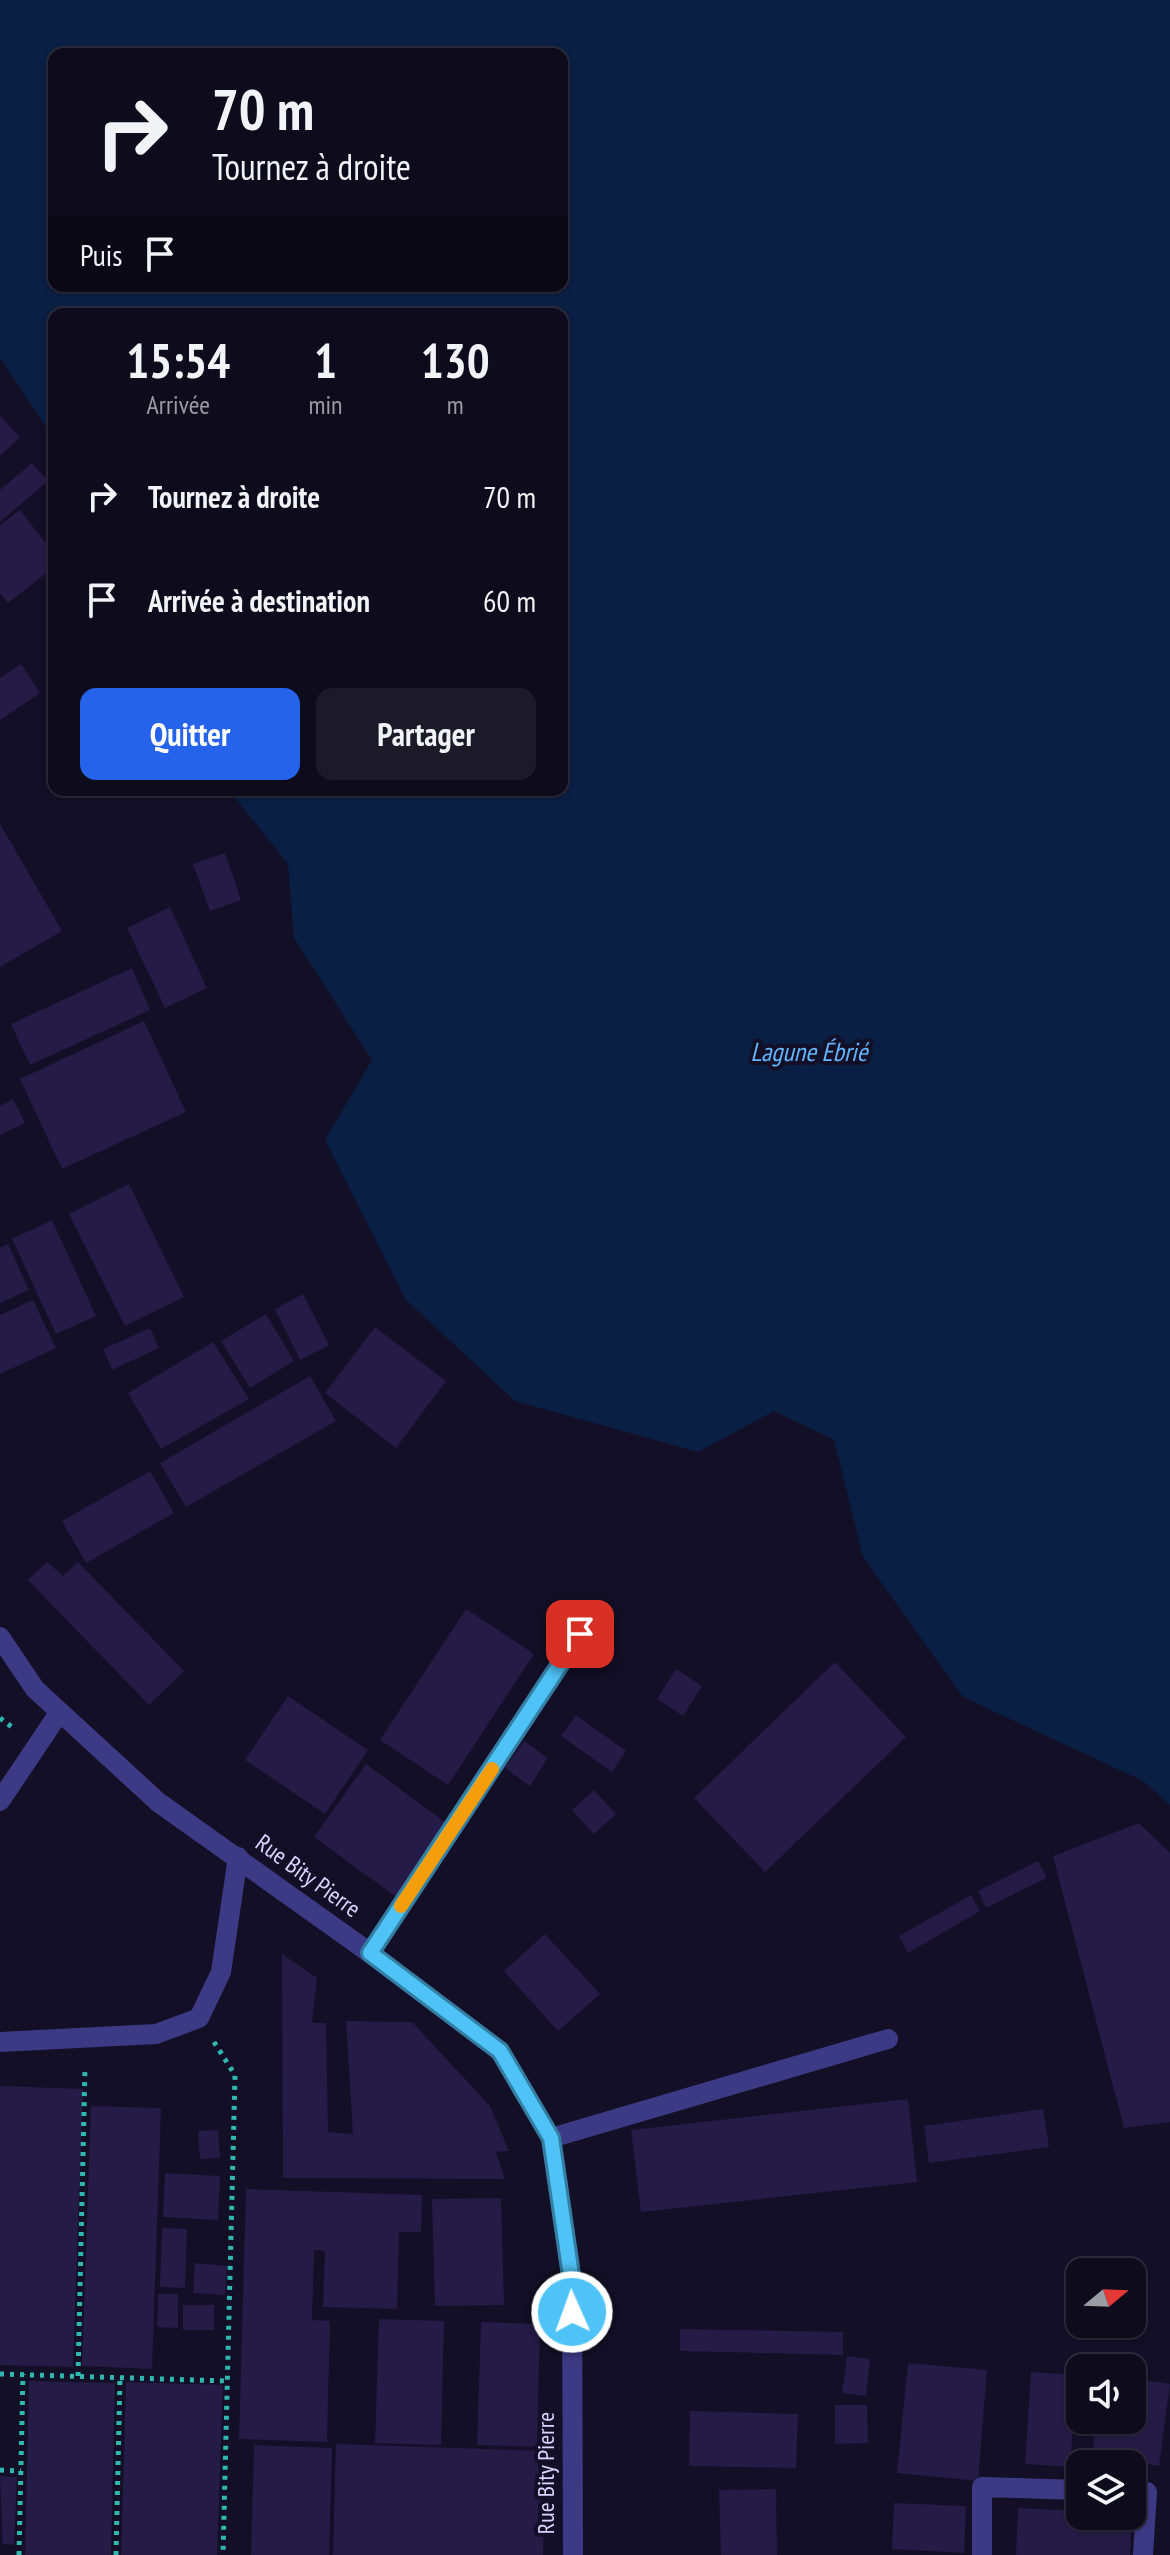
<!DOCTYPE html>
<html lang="fr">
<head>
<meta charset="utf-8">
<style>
  :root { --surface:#0e0b1c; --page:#1c1929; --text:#f1f3f6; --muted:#9b9ba3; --line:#2e2b3b; --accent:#2563eb }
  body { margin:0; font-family:"PT Sans Narrow",sans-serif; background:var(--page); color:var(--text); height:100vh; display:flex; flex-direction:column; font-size:30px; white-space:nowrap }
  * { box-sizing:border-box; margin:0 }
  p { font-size:26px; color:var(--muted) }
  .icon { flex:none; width:44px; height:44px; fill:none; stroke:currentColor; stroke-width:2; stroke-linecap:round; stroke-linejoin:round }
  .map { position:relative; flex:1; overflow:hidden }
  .side { position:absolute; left:48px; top:308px; width:520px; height:488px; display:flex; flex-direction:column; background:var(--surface); border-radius:16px; box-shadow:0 2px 6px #0004,0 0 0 2px var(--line) }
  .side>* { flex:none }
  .top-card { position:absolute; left:48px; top:48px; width:520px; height:244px; border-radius:16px; box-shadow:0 2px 6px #0004,0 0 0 2px var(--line); background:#0e0b1c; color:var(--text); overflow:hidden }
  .needle { width:52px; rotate:71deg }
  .tools { position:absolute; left:1066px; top:2258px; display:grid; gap:16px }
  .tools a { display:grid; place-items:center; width:80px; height:80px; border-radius:16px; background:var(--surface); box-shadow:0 2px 6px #0004,0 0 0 2px var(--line); font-size:40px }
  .pin { position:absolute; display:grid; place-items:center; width:68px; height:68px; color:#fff; margin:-34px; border-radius:16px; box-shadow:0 4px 12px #0006 }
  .me { position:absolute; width:88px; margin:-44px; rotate:358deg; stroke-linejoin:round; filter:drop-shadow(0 0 6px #0008) }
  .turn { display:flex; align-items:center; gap:28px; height:168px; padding:0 32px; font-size:36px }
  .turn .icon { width:104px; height:104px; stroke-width:2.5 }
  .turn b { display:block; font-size:56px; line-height:68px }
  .then { display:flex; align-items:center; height:76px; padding:0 32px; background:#0003; gap:16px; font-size:30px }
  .eta { display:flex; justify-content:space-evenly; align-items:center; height:136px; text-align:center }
  .eta b { font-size:48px; font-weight:700; line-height:56px }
  .primary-button { display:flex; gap:16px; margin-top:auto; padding:16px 32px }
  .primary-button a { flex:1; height:92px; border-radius:16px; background:var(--accent); color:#fff; font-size:32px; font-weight:700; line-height:92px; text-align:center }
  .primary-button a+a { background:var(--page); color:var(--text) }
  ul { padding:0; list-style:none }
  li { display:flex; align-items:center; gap:24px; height:104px; padding:0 32px }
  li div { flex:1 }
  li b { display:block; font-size:30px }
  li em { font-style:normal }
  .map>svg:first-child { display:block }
  .water { fill:#0a1f44; fill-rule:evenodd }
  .building { fill:#241b47 }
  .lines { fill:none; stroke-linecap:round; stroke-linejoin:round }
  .path { stroke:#2fb8b0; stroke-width:5; stroke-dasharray:4 6; stroke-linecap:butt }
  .minor { stroke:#3d3a85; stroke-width:20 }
  .route-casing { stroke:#337fa1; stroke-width:20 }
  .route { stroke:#4fc3f7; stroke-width:14 }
  .slow { stroke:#f59e0b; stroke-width:14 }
  .labels { text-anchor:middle; stroke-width:8; stroke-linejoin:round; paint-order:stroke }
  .street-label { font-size:24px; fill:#d9d4ff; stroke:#130f26 }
  .water-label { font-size:26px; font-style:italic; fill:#62b6ff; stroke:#130f26 }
</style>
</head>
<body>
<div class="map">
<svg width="1170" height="2555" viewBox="0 0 1170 2555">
  <rect width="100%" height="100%" fill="#130f26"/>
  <path class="water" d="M0,0H1170V1805L1143,1781L963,1697L863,1557L834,1440L774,1411L698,1452L515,1401L406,1300L325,1140L372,1060L294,938L288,864L229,790H562V314H54V439L0,358ZM54,54H562V286H54Z"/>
  <g class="building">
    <polygon points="0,416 20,437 0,456"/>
    <polygon points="32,463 48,481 0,522 0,490"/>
    <polygon points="20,510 54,554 54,567 8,603 0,593 0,525"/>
    <polygon points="21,664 40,693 0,720 0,678"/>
    <polygon points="0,824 62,931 0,967"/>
    <polygon points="225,853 241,900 210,911 193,864"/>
    <polygon points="170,907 207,988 165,1008 127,928"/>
    <polygon points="132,968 150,1010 30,1065 11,1024"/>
    <polygon points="144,1021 186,1112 62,1169 20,1079"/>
    <polygon points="13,1099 25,1123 0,1135 0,1106"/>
    <polygon points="129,1184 184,1297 125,1326 69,1214"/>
    <polygon points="52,1220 96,1316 56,1334 12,1239"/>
    <polygon points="8,1244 29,1290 0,1303 0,1248"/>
    <polygon points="303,1294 329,1345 300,1360 275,1309"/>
    <polygon points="33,1300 56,1348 0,1374 0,1315"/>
    <polygon points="266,1314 294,1361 250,1388 221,1341"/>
    <polygon points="375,1327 446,1381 396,1448 325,1393"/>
    <polygon points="150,1328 159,1348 112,1370 103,1349"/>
    <polygon points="213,1342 249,1399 161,1449 128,1393"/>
    <polygon points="310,1376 336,1421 186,1507 160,1463"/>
    <polygon points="150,1471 174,1513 86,1563 62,1521"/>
    <polygon points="47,1562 63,1576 78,1562 184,1671 149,1705 28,1580"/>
    <polygon points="466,1609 534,1654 448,1785 380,1740"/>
    <polygon points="835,1662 906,1737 765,1872 694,1798"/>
    <polygon points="676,1669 702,1686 683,1716 657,1699"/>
    <polygon points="288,1696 368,1750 325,1814 245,1760"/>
    <polygon points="576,1715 626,1751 612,1772 561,1736"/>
    <polygon points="524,1741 548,1758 530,1786 505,1768"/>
    <polygon points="366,1764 450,1826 399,1899 314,1837"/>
    <polygon points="594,1790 616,1814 594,1834 572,1810"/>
    <polygon points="1139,1823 1170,1853 1170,2122 1124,2128 1053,1856"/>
    <polygon points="1038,1861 1047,1878 986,1908 978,1891"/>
    <polygon points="971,1895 980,1911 908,1953 899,1936"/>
    <polygon points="545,1934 600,1994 558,2031 504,1971"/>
    <polygon points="282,1954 317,1978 312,2023 326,2023 328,2132 353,2134 346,2021 412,2022 490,2106 509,2151 496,2152 505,2179 283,2178"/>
    <polygon points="0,2086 83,2089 73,2367 0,2365"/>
    <polygon points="908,2099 917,2182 641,2212 631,2130"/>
    <polygon points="91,2106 161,2108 152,2369 82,2366"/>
    <polygon points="1043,2109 1049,2147 929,2163 924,2126"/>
    <polygon points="218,2130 220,2158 200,2159 198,2131"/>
    <polygon points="165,2173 220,2176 218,2220 163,2217"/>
    <polygon points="246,2189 422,2195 421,2232 399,2232 397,2309 323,2307 325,2251 314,2250 312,2320 330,2321 327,2442 239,2439"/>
    <polygon points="501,2198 504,2305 435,2306 432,2199"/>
    <polygon points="162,2228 187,2229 185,2288 160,2287"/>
    <polygon points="195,2263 227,2266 225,2295 193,2293"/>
    <polygon points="158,2294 178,2294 178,2328 157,2327"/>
    <rect x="183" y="2305" width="31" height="25"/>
    <polygon points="379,2319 444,2321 441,2445 375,2443"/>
    <polygon points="481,2322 540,2324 537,2447 477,2445"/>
    <polygon points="680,2329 843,2332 843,2355 680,2351"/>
    <polygon points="847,2356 870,2359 866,2396 842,2393"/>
    <polygon points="908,2363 987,2370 978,2481 897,2473"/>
    <polygon points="1031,2372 1077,2375 1070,2467 1025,2464"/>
    <polygon points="1132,2378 1170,2384 1159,2466 1092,2455 1097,2420 1132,2420"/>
    <polygon points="29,2381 115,2383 111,2555 25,2555"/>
    <polygon points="126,2382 223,2385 217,2555 121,2555"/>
    <polygon points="835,2405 867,2405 868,2443 835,2444"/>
    <polygon points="690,2411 798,2414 796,2468 689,2466"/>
    <polygon points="336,2444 546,2451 543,2555 333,2555"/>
    <polygon points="254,2445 332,2448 329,2555 251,2555"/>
    <polygon points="0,2476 17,2477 14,2545 3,2544 3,2553"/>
    <polygon points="776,2489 777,2555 721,2555 719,2490"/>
    <polygon points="894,2503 966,2506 964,2553 892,2549"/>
    <polygon points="1018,2508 1080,2511 1080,2516 1132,2516 1130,2555 1016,2555"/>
  </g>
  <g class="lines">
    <g class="path">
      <polyline points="0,1718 12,1727"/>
      <polyline points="214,2042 235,2075 223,2555"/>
      <polyline points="0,2374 228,2381"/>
      <polyline points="78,2376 85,2067"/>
      <polyline points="0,2470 21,2471"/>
      <polyline points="19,2555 23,2374"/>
      <polyline points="116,2555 120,2377"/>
    </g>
    <g class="minor">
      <polyline points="0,1637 35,1689 158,1802 370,1953 500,2051 551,2138 572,2282 573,2555"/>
      <polyline points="0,1801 59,1713"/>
      <polyline points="370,1953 580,1634"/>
      <polyline points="0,2042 156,2034 199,2018 221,1972 238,1857"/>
      <polyline points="551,2138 888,2039"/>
      <polyline points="1132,2492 1147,2492 1143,2555"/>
      <polyline points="982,2555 982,2487 1080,2490"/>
    </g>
  </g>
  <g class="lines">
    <g class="route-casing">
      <polyline id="route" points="572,2312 572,2282 551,2138 500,2051 370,1953 580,1634"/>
    </g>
    <use href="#route" class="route"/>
    <polyline class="slow" points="401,1906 492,1769"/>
  </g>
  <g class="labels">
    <g class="street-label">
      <text transform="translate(308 1876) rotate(36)" y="8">Rue Bity Pierre</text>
      <text transform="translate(546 2473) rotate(-90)" y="8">Rue Bity Pierre</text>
    </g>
    <g class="water-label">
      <text x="809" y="1061">Lagune Ébrié</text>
    </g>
  </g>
</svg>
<div class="tools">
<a><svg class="needle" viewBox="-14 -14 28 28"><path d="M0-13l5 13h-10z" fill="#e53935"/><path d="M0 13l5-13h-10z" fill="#9b9ba3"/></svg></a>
<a><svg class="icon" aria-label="sound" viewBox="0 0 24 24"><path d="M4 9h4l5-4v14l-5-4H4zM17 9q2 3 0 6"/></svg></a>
<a><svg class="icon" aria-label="layers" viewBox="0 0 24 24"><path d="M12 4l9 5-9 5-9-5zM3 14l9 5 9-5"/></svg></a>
</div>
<div class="pin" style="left:580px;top:1634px;background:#d93025"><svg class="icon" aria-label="arrive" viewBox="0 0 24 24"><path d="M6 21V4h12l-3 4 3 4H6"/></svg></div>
<svg class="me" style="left:572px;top:2312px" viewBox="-20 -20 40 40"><circle r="17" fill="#4fc3f7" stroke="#fff" stroke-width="3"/><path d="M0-11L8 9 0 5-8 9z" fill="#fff"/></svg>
<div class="top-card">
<div class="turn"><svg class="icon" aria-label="right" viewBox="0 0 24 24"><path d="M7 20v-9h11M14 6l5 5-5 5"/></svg><div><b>70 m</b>Tournez à droite</div></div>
<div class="then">Puis<svg class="icon" aria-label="arrive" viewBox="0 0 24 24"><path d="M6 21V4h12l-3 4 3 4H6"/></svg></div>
</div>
<section class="side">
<div class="eta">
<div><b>15:54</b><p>Arrivée</p></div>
<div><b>1</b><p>min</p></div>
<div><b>130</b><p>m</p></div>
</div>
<ul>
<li><svg class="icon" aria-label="right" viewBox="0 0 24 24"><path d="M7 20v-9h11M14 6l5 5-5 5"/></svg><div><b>Tournez à droite</b></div><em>70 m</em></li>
<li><svg class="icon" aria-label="arrive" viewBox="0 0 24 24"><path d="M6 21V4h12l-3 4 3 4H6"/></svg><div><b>Arrivée à destination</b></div><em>60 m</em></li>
</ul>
<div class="primary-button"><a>Quitter</a><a>Partager</a></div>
</section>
</div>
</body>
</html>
